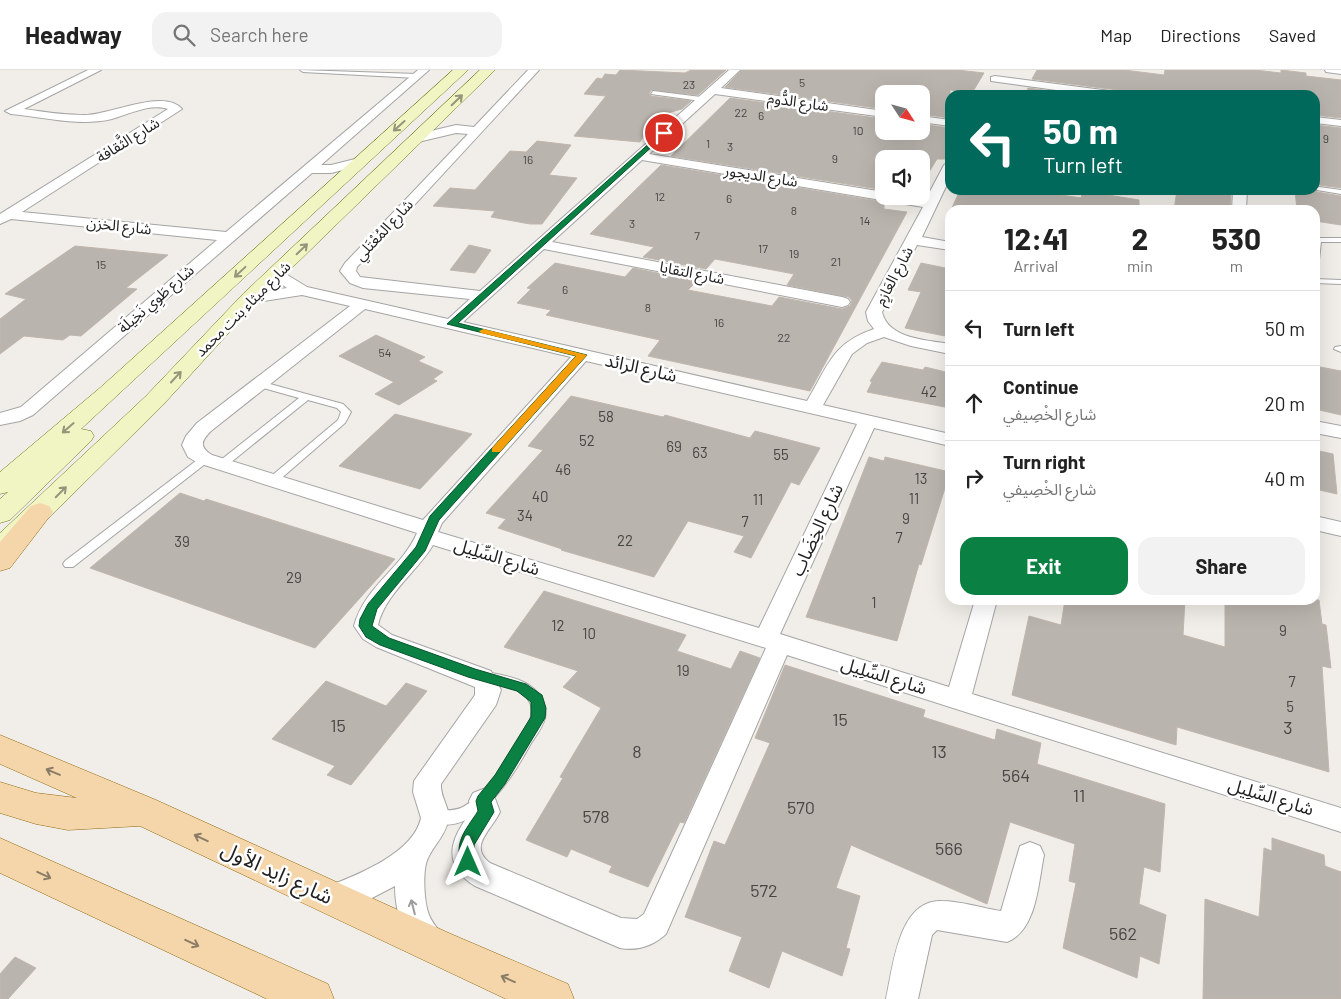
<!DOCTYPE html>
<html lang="en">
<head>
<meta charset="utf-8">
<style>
  :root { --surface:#fff; --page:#f2f2f2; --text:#222; --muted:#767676; --line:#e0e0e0; --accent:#0b8043 }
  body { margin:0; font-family:Barlow,"Noto Sans Arabic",sans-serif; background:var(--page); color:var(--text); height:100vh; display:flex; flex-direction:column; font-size:19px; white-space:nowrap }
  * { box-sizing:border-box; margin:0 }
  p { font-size:16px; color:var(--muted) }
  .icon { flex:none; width:28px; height:28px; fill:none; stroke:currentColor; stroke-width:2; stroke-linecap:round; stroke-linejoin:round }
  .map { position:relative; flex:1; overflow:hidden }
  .details { position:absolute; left:945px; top:135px; width:375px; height:400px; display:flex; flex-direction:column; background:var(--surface); border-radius:15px; box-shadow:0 5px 20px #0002 }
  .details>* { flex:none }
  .hud { position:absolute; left:945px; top:20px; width:375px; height:105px; border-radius:15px; box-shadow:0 5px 20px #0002; background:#00695c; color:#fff; overflow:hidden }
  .needle { width:32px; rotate:126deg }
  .controls { position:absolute; left:875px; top:15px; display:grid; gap:10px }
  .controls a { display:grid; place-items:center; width:55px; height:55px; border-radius:10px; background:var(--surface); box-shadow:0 5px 20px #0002; font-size:25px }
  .pin { position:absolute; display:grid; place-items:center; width:42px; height:42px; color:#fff; margin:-21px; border:2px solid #fff; border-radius:50%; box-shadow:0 1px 5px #0007 }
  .me { position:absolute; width:55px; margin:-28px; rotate:0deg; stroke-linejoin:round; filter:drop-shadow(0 0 4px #0008) }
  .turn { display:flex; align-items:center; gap:18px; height:105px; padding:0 15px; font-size:22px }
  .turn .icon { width:65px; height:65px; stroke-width:2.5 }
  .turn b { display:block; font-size:35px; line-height:42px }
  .eta { display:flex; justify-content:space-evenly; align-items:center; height:85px; text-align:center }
  .eta b { font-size:30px; font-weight:700; line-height:35px }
  .action { display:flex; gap:10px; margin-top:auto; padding:10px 15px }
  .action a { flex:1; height:58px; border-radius:15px; background:var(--accent); color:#fff; font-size:20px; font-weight:700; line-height:58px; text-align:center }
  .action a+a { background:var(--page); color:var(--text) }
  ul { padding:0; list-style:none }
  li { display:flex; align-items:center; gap:15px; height:75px; padding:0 15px; border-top:1px solid var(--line) }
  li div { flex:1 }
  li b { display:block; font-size:19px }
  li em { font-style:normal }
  header { display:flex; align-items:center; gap:30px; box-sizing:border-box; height:70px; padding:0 25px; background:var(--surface); border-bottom:1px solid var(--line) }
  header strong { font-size:24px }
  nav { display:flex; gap:28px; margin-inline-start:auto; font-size:18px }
  .search { width:350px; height:45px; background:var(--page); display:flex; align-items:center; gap:12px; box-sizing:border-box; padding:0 18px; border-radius:15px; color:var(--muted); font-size:19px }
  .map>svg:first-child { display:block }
  .building { fill:#bab4ae; stroke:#c1b6ac }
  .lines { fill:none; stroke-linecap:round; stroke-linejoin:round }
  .lane-casing { stroke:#a5a5a5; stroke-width:2 }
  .street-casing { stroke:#a5a5a5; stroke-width:2 }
  .secondary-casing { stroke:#64720f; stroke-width:1 }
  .primary-casing { stroke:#91690d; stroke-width:1 }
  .lane { fill:#fff; fill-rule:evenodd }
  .street { fill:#fff; fill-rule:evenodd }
  .secondary { fill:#f1f5c3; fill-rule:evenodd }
  .primary { fill:#f4d6aa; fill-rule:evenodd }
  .oneway { stroke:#93967a }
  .oneway2 { stroke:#8a7c66 }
  .oneway3 { stroke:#9b9b9b }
  .route { fill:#0b8043; stroke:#07532c }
  .slow { fill:#f59e0b }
  .labels { text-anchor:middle; stroke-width:5; stroke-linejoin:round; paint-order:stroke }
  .far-number-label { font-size:12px; fill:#474644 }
  .far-street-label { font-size:15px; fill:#212121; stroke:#fff }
  .number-label { font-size:15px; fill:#474644 }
  .street-label { font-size:18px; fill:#212121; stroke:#fff }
  .near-number-label { font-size:18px; fill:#474644 }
  .near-street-label { font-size:21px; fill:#212121; stroke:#fff }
</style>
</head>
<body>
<header>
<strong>Headway</strong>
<div class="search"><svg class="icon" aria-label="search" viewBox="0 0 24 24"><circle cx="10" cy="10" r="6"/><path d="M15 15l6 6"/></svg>Search here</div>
<nav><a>Map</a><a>Directions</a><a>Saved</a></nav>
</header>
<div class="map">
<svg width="1341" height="929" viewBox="0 0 1341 929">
  <rect width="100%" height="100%" fill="#f1eee9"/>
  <g class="building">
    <polygon points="620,0 685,3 691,0 726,0 698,25 651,20 649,24 651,26 691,31 682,39 657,46 640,72 574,66 606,26 584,24 597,8 602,9 605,4 616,5"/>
    <polygon points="742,0 957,0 984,3 972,23 950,20 950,48 921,44 921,24 884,24 884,39 725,17"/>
    <polygon points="1037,0 1124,0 1164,5 1165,0 1255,0 1281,3 1281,0 1306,3 1306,6 1341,10 1341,48 1315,45 1315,25 1178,25 1141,20 1141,25 1125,25 1118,20 1032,9"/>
    <polygon points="1028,18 1079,25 1025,25"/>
    <polygon points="730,28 884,49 884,61 921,61 921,54 950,58 950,89 937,89 921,115 921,89 884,89 884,120 671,86"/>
    <polygon points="1315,55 1341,58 1341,118 1319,115 1315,118 1317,122 1341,126 1341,155 1315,151 1315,140 1297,140 1295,120 1315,120"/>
    <polygon points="537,71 571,75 549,105 577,108 542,154 530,154 491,147 495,141 433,136 450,118 475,120 510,81 526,82"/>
    <polygon points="661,95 884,132 884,139 907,142 810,321 648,286 660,270 546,245 551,240 517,233 531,219 527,218 555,193 625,207 633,198 697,211 688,220 772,236 779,227 842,239 850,236 852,231 849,227 787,215 794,204 715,189 706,199 643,187 654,177 590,164"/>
    <polygon points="960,120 1028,120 1081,128 1083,121 1139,130 1139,140 951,140"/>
    <polygon points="1177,120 1231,120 1230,140 1174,140"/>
    <polygon points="469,175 491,180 475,203 450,200"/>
    <polygon points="75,176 168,185 126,218 137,219 81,266 70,265 63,270 24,266 0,284 0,249 26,229 5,224"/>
    <polygon points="921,193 950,199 950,267 905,258 921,222 908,220"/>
    <polygon points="376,265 425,287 418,291 443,302 433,309 437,311 399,335 375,324 394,312 339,286"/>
    <polygon points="882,292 923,300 925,297 950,303 950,338 867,322 872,312 870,311"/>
    <polygon points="1315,296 1341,301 1341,345 1315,339"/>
    <polygon points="571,326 663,347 665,345 750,368 755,361 820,378 799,415 791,412 751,488 734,482 744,466 688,451 654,507 561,480 562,479 498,458 506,449 486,443 543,380 528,376"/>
    <polygon points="395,344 472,364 420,419 339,396"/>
    <polygon points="1315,380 1333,384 1337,424 1315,419"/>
    <polygon points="869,387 884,391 885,387 950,402 921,495 919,494 897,571 806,547"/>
    <polygon points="180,423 204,431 206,429 395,489 315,578 90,498"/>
    <polygon points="544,521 686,565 677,581 731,599 740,581 760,588 684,753 680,752 648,817 609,802 612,796 571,779 567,787 526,770 563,708 560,707 601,638 563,617 578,601 504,577"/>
    <polygon points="1065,530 1185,530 1183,565 1225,577 1225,530 1319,530 1322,554 1326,555 1331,598 1322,596 1329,702 1177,657 1176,675 1012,625 1029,546 1061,555"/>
    <polygon points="785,595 925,640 923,647 995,670 997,659 1041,673 1037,694 1165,734 1160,802 1144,797 1139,834 1166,845 1159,894 1140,886 1137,908 1063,878 1076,813 1069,811 1075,774 1010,752 987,834 851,775 836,818 860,826 846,878 850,879 842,906 782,881 769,918 729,901 742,867 685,847 714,771 725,775 770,673 755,668"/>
    <polygon points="326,611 386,636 406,613 427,621 351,715 327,705 335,696 272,669"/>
    <polygon points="1272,768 1324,785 1325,796 1341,802 1341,929 1203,929 1205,829 1259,847 1264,778 1272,781"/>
    <polygon points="15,887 36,898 8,929 0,929 0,904"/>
  </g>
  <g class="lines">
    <g class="lane-casing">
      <g id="lane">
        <polygon points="300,0 417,4 420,6 417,8 303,2"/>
        <polygon points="653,21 701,27 704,29 701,31 651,24"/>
        <polygon points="1319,117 1341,120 1341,124 1317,120 1317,118"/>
        <polygon points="1315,168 1341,168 1341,172 1321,172 1319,190 1315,192"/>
        <polygon points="1315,209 1341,210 1341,214 1315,213"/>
        <polygon points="1341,276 1341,282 1334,279 1335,277"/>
        <polygon points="259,311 343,334 351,342 345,353 277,412 269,412 268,410 269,408 338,350 341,342 337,338 308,330 225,397 217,397 216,395 217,393 299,328 256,316 254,314"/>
        <polygon points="205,386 210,389 209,391 73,497 65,497 63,494 65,491 201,387"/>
        <path d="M482,601C500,605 525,607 538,623C543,629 547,640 545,648C543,657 535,667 530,675C512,708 476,768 430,752L428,747L430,742C441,738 452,743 463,737C490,722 508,689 522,663C525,658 530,652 531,646C532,641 532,635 529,631C520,615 493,615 477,610L475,606L477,602Z"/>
      </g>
    </g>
    <g class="street-casing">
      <g id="street">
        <path d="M88,0H101L24,39C44,42 65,45 85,45C110,45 164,18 182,39L22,142L226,162L418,0H429L321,95H331L359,88L365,92L363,95L331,103H312L33,345L20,351L0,355V343L21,337L217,170L11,149L0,154V144L168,39C151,33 129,44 112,49C79,57 44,47 11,44L5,41Z"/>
        <path d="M528,0H539L357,197L356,201L360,207L480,221L729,0H740L721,18L884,41V47L715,24L649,84L884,122V126L926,129L944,95L950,91V108L922,167L950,172V180L917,175L882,242C888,269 927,270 950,274V284L911,276L884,267L867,273L852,284L823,335L950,364V376L874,358L780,564L949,617L975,530H997L972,624L1341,738V762L787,585L666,864C653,876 637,881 620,878L475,816C440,794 451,767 472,741L469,731L473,723L483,719L493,723L500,742C491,761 468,776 490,793L621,848L637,849L644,844L766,578L433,475C417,502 385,524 378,555L392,565L491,601L501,620L496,635L441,714C440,728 451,738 448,751C445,766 434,775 428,788C422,800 424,833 429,845C433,855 441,861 445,871L441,882L430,886C404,876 395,842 395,816L370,829L332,843L321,839L317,829L321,819C352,807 413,785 421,748L413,722L414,711L475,625V617L376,577L363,569L354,556C364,517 402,498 417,463L198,393L188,387L182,375L186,366L197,353L350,236L302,225L250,233L244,231L242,228L244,225L287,218L268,204L271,201H281L307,217L448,249L470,229L363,218L350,213L340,201L345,193L468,64L456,63L418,72L414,71V65L456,55L474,57ZM642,90L923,137L866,242L868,251L874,259C832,273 828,296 807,331L463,252L544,179L842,237L848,235L850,232L848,229L842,227L552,172ZM365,239L571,287L423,450L212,385C199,377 201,371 211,361ZM586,291L857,354L759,558L438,462L442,453Z"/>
        <polygon points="1325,0 1341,0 1341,4 1326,2"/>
        <polygon points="995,6 1118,22 1123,25 1093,25 991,11 991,7"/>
        <polygon points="921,46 950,50 950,56 921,52"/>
        <polygon points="1315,47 1341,50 1341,56 1315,53"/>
        <polygon points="1233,120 1247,120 1246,140 1232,140"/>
        <polygon points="1315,351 1341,356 1341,368 1315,363"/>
        <polygon points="1315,446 1341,452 1341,466 1315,460"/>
        <path d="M1030,772L1040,776L1044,785C1038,814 1037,860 1007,872L937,860L932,865L918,929H886C893,898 898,830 941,831C960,831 982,838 1001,841L1020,776Z"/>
      </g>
    </g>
    <g class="secondary-casing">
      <g id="secondary">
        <polygon points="453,0 468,0 81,359 91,361 94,366 91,371 10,450 0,453 0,429 8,422 0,424 0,402 101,317"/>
        <polygon points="480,0 495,0 257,232 162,336 10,486 0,488 0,463 146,326 243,224"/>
      </g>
    </g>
    <g class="primary-casing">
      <g id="primary">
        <polygon points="40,433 49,436 53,442 10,498 0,501 0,472 31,436"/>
        <polygon points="0,665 156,730 451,864 568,914 574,929 506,929 140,756 68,760 36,754 0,743 0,712 36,723 77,728 0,694"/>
        <polygon points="0,768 328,914 334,929 267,929 0,803"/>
      </g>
    </g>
    <use href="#lane" class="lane"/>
    <use href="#street" class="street"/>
    <use href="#secondary" class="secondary"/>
    <use href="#primary" class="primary"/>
  </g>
  <defs><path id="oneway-shaft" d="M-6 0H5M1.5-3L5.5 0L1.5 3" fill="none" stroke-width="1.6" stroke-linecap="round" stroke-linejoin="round" transform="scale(1.25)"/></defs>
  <g class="oneway">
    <use href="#oneway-shaft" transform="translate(457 30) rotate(-44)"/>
    <use href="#oneway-shaft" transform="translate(399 56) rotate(138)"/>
    <use href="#oneway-shaft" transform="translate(302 179) rotate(-44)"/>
    <use href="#oneway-shaft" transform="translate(240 202) rotate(137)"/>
    <use href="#oneway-shaft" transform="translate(176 307) rotate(-47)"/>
    <use href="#oneway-shaft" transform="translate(68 358) rotate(139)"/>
    <use href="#oneway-shaft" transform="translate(61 422) rotate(-45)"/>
  </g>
  <g class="oneway2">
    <use href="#oneway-shaft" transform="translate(53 702) rotate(-157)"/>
    <use href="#oneway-shaft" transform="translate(201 768) rotate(-155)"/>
    <use href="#oneway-shaft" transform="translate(44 805) rotate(25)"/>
    <use href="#oneway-shaft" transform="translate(192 873) rotate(25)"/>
    <use href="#oneway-shaft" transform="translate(508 909) rotate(-156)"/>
  </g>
  <use class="oneway3" href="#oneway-shaft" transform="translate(413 837) rotate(-104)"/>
  <path class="route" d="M662,62L667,63L458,253L587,285L439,450L425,481L377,539L372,556L389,568L475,599L526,614L542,625L546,638L545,648L505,714L491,732L494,742L474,775L476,792L474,797L468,799L463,797C452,773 466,760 478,741L476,731L478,726L495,705L531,647V632L517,621L468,607L380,575L366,567L359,556L360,549L368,534L416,477L430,446L576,286L447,254Z"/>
  <polygon class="slow" points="484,259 587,285 500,382 492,382 492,378 576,286 481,263 479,261"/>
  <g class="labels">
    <g class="far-number-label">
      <text x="802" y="17">5</text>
      <text x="689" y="19">23</text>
      <text x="741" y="47">22</text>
      <text x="761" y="50">6</text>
      <text x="858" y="65">10</text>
      <text x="1326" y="73">9</text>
      <text x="708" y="78">1</text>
      <text x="730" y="81">3</text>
      <text x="835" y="93">9</text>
      <text x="528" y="94">16</text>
      <text x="660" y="131">12</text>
      <text x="729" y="133">6</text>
      <text x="794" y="145">8</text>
      <text x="865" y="155">14</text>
      <text x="632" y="158">3</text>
      <text x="697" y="170">7</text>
      <text x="763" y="183">17</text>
      <text x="794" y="188">19</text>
      <text x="836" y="196">21</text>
      <text x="101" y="199">15</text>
      <text x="565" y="224">6</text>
      <text x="648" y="242">8</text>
      <text x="719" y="257">16</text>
      <text x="784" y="272">22</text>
      <text x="385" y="287">54</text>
    </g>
    <g class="far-street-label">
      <text transform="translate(798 32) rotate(8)" y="5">شارع الدُّوم</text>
      <text transform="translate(128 70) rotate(-32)" y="5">شارع الثَّقافة</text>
      <text transform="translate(761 106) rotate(9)" y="5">شارع الديجور</text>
      <text transform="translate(119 156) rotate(6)" y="5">شارع الخزن</text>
      <text transform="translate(384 160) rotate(-47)" y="5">شارع المُعْتَلي</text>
      <text transform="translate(692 203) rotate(11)" y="5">شارع التقايا</text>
      <text transform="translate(894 206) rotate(-62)" y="5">شارع العَازِم</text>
      <text transform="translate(156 229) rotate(-41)" y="5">شارع طَوِي نَخِيلَة</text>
      <text transform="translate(243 239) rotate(-45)" y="5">شارع ميثاء بنت محمد</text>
    </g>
    <g class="number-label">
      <text x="929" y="327">42</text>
      <text x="606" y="352">58</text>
      <text x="587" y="376">52</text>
      <text x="674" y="382">69</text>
      <text x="700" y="388">63</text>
      <text x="781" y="390">55</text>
      <text x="563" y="405">46</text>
      <text x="921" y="414">13</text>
      <text x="540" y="432">40</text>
      <text x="914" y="434">11</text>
      <text x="758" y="435">11</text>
      <text x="525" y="451">34</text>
      <text x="906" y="454">9</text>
      <text x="745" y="457">7</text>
      <text x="899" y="473">7</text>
      <text x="625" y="476">22</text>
      <text x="182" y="477">39</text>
      <text x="294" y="513">29</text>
      <text x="874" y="538">1</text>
      <text x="558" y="561">12</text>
      <text x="1283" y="566">9</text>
      <text x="589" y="569">10</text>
      <text x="683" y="606">19</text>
      <text x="1292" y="617">7</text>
      <text x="1290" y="642">5</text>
    </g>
    <g class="street-label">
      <text transform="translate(641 298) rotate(13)" y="6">شارع الرائد</text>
      <text transform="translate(817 460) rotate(-65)" y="6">شارع الخِضَاب</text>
      <text transform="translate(497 487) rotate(17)" y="6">شارع السِّلِيل</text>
      <text transform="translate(884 606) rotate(17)" y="6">شارع السِّلِيل</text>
      <text transform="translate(1271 727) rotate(17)" y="6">شارع السِّلِيل</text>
    </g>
    <g class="near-number-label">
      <text x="840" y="656">15</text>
      <text x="338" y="662">15</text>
      <text x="1288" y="664">3</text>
      <text x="637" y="688">8</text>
      <text x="939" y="688">13</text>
      <text x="1016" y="712">564</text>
      <text x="1079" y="732">11</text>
      <text x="801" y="744">570</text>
      <text x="596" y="753">578</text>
      <text x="949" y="785">566</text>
      <text x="764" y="827">572</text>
      <text x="1123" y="870">562</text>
    </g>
    <g class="near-street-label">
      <text transform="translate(277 803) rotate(25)" y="7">شارع زايد الأول</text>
    </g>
  </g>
</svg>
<div class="controls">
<a><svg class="needle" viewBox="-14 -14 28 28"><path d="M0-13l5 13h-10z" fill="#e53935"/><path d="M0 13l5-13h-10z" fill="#767676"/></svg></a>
<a><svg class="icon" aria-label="sound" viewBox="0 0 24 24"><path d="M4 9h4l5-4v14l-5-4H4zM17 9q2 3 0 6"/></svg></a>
</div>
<div class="pin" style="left:664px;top:63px;background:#d93025"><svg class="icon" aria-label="arrive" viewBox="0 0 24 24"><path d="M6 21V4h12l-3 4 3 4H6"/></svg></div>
<svg class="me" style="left:468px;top:792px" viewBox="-20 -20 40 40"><path d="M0-17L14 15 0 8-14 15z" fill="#0b8043" stroke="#fff" stroke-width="4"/></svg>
<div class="hud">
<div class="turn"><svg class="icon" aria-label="left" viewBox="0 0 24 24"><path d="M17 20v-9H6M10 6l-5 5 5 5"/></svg><div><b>50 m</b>Turn left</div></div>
</div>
<section class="details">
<div class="eta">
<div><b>12:41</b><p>Arrival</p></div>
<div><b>2</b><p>min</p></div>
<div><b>530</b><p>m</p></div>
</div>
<ul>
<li><svg class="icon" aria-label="left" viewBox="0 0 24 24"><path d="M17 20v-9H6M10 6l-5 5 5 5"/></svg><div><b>Turn left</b></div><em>50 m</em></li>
<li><svg class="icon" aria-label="ahead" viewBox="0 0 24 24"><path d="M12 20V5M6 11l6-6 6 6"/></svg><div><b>Continue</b><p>شارع الخْصِيفي</p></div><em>20 m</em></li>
<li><svg class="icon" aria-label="right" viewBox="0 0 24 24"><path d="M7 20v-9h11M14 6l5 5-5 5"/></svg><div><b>Turn right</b><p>شارع الخْصِيفي</p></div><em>40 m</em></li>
</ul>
<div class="action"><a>Exit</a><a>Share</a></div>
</section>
</div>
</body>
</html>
